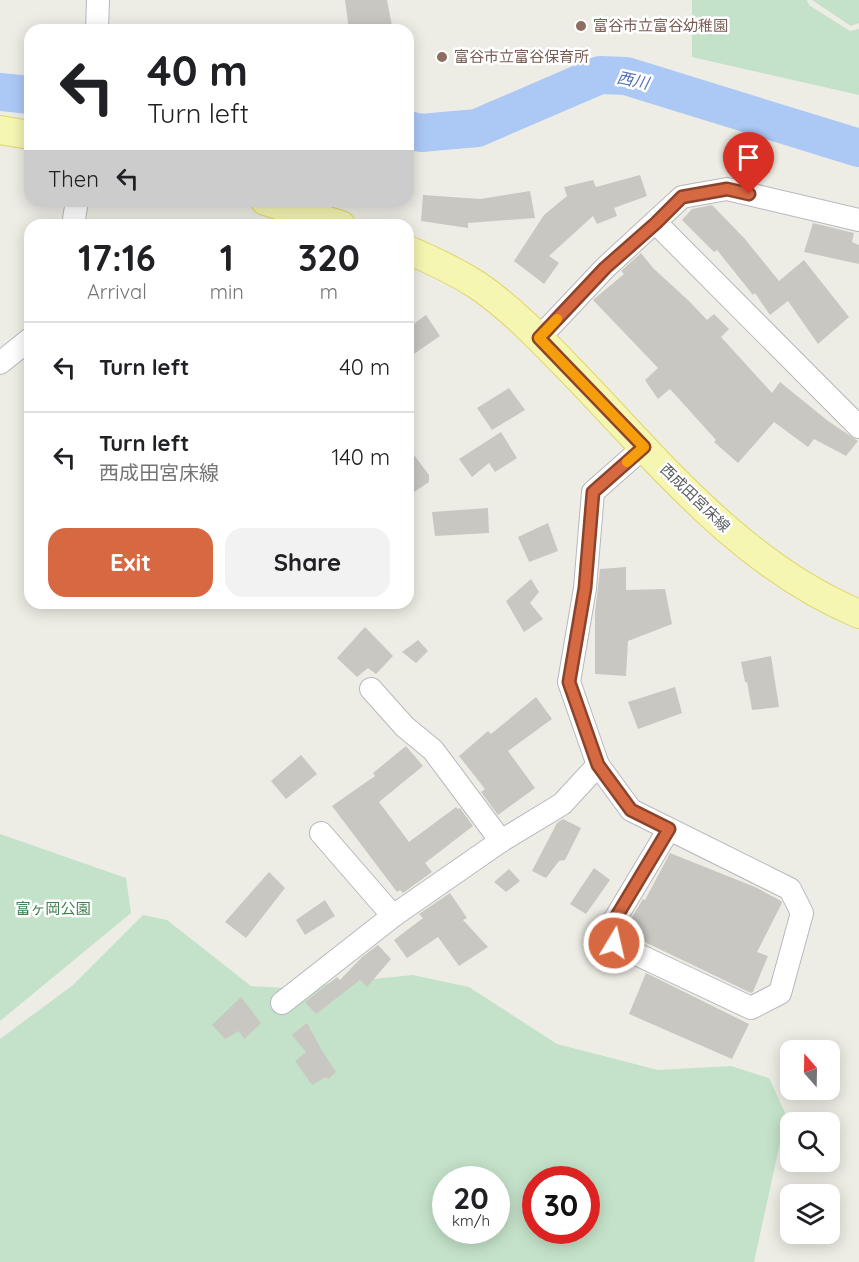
<!DOCTYPE html>
<html lang="en">
<head>
<meta charset="utf-8">
<style>
  :root { --surface:#fff; --page:#f2f2f2; --text:#202124; --muted:#757577; --line:#e0e0e0; --accent:#d66942 }
  body { margin:0; font-family:Quicksand,"Noto Sans JP",sans-serif; background:var(--page); color:var(--text); height:100vh; display:flex; flex-direction:column; font-size:22px; white-space:nowrap }
  * { box-sizing:border-box; margin:0 }
  p { font-size:20px; color:var(--muted) }
  .icon { flex:none; width:33px; height:33px; fill:none; stroke:currentColor; stroke-width:2; stroke-linecap:round; stroke-linejoin:round }
  .map { position:relative; flex:1; overflow:hidden }
  .side { position:absolute; left:24px; top:219px; width:390px; height:390px; display:flex; flex-direction:column; background:var(--surface); border-radius:18px; box-shadow:0 3px 15px #0003 }
  .side>* { flex:none }
  .top-card { position:absolute; left:24px; top:24px; width:390px; height:183px; border-radius:18px; box-shadow:0 3px 15px #0003; background:#fff; color:var(--text); overflow:hidden }
  .needle { width:39px; rotate:340deg }
  .buttons { position:absolute; left:780px; top:1040px; display:grid; gap:12px }
  .buttons a { display:grid; place-items:center; width:60px; height:60px; border-radius:12px; background:var(--surface); box-shadow:0 3px 15px #0003; font-size:30px }
  .speed { position:absolute; left:432px; top:1166px; display:flex; gap:12px; font-size:30px; font-weight:700; text-align:center }
  .speed>* { display:grid; place-content:center; width:78px; height:78px; border-radius:50%; background:var(--surface); box-shadow:0 3px 15px #0003; line-height:1 }
  .speed small { font-size:15px; font-weight:400 }
  .speed .limit { border:9px solid #d22; background:#fff; color:#111 }
  .pin { position:absolute; display:grid; place-items:center; width:51px; height:51px; color:#fff; margin:-62px -26px; border-radius:50% 50% 50% 0; rotate:-45deg; box-shadow:0 0 6px #0007 }
  .pin .icon { rotate:45deg }
  .me { position:absolute; width:66px; margin:-33px; rotate:9deg; stroke-linejoin:round; filter:drop-shadow(0 0 4px #0008) }
  .turn { display:flex; align-items:center; gap:21px; height:126px; padding:0 24px; font-size:27px }
  .turn .icon { width:78px; height:78px; stroke-width:2.5 }
  .turn b { display:block; font-size:42px; line-height:51px }
  .then { display:flex; align-items:center; height:57px; padding:0 24px; background:#0003; gap:12px; font-size:22px }
  .eta { display:flex; justify-content:space-evenly; align-items:center; height:102px; text-align:center }
  .eta b { font-size:36px; font-weight:700; line-height:42px }
  .primary-button { display:flex; gap:12px; margin-top:auto; padding:12px 24px }
  .primary-button a { flex:1; height:69px; border-radius:18px; background:var(--accent); color:#fff; font-size:24px; font-weight:700; line-height:69px; text-align:center }
  .primary-button a+a { background:var(--page); color:var(--text) }
  ul { padding:0; list-style:none }
  li { display:flex; align-items:center; gap:18px; height:90px; padding:0 24px; border-top:2px solid var(--line) }
  li div { flex:1 }
  li b { display:block; font-size:22px }
  li em { font-style:normal }
  .map>svg:first-child { display:block }
  .green { fill:#c4e2c9; fill-rule:evenodd }
  .lines { fill:none; stroke-linecap:round; stroke-linejoin:round }
  .river { stroke:#acc8f5; stroke-width:38 }
  .building { fill:#c9c7c1 }
  .minor-casing { stroke:#b7b8bd; stroke-width:24 }
  .major-casing { stroke:#e1d669; stroke-width:30 }
  .minor { stroke:#fff; stroke-width:22 }
  .major { stroke:#f4f6b1; stroke-width:28 }
  .route-casing { stroke:#8b442b; stroke-width:15 }
  .route { stroke:#d66942; stroke-width:10 }
  .slow { stroke:#f59e0b; stroke-width:10 }
  .education-dot { fill:#8d6e63; stroke:#fff; stroke-width:2 }
  .labels { text-anchor:middle; stroke-width:5; stroke-linejoin:round; paint-order:stroke }
  .education-label { font-size:15px; fill:#785e54; stroke:#fff; text-anchor:start }
  .street-label { font-size:15px; fill:#5c5e63; stroke:#fff }
  .park-label { font-size:15px; fill:#3f804e; stroke:#fff }
  .water-label { font-size:16px; font-style:italic; fill:#5270b6; stroke:#fff }
</style>
</head>
<body>
<div class="map">
<svg width="859" height="1262" viewBox="0 0 859 1262">
  <rect width="100%" height="100%" fill="#edede5"/>
  <g class="green">
    <polygon points="692,0 807,0 809,5 850,31 859,29 859,95 692,57"/>
    <polygon points="812,0 859,0 859,23 851,26"/>
    <polygon points="0,834 126,878 131,913 0,1021"/>
    <path d="M143,915L167,920L251,986L285,988L413,975L469,987L557,1044L658,1070L731,1066L769,1078L786,1115L754,1262H0V1039L73,985ZM446,1179H496V1230H446ZM536,1179H586V1230H536Z"/>
  </g>
  <g class="lines">
    <g class="river">
      <polyline points="0,92 30,95"/>
      <polyline points="408,130 421,133 477,128 600,75 626,76 859,148"/>
    </g>
  </g>
  <g class="building">
    <polygon points="345,0 387,0 392,26 367,30 349,30"/>
    <polygon points="640,175 647,196 614,208 617,216 597,224 593,216 549,256 559,263 544,284 514,261 544,215 567,196 564,187 593,180 596,187"/>
    <polygon points="530,191 535,218 468,223 468,228 421,221 423,195 480,199"/>
    <polygon points="712,205 745,239 779,281 804,260 849,317 818,344 788,301 770,315 755,293 753,295 717,250 714,252 682,220 692,209"/>
    <polygon points="813,223 854,233 852,242 859,245 859,264 804,252"/>
    <polygon points="641,253 653,268 689,301 707,320 714,314 729,329 721,337 772,393 780,382 828,421 858,441 846,456 814,439 808,447 774,422 738,463 714,442 716,440 670,389 658,399 645,380 658,368 593,300 624,274 621,271"/>
    <polygon points="426,315 440,336 408,358 408,328"/>
    <polygon points="509,388 525,410 492,430 477,408"/>
    <polygon points="501,432 517,458 495,472 489,463 472,477 459,459"/>
    <polygon points="408,447 429,475 429,482 408,496"/>
    <polygon points="488,508 489,533 435,536 432,512"/>
    <polygon points="548,523 558,551 529,562 518,537"/>
    <polygon points="626,567 626,590 665,589 672,624 628,641 626,676 595,674 595,612 600,569"/>
    <polygon points="531,579 539,592 530,603 543,619 524,632 506,601"/>
    <polygon points="365,627 393,656 376,674 368,668 357,677 337,658"/>
    <polygon points="418,640 428,651 416,663 402,652"/>
    <polygon points="771,656 779,707 752,710 747,682 745,682 741,662"/>
    <polygon points="675,687 682,713 638,729 628,702"/>
    <polygon points="536,697 552,719 508,751 535,788 498,815 481,792 485,789 459,756 488,731 491,734"/>
    <polygon points="406,746 423,766 379,802 409,842 456,807 458,809 460,808 473,826 425,863 432,872 403,893 400,890 397,892 332,806 375,776 373,773"/>
    <polygon points="301,755 317,774 286,799 271,781"/>
    <polygon points="563,819 581,828 565,860 559,861 546,878 532,871 557,823"/>
    <polygon points="670,853 755,887 781,901 782,903 757,952 768,956 753,992 751,993 626,933 626,927 643,899 645,900"/>
    <polygon points="594,868 610,880 586,914 570,904"/>
    <polygon points="509,869 520,881 506,892 494,882"/>
    <polygon points="269,872 285,888 246,938 225,922"/>
    <polygon points="450,893 467,918 463,920 488,947 459,966 438,937 407,958 394,940 423,918 419,914"/>
    <polygon points="325,900 335,916 305,935 296,920"/>
    <polygon points="378,945 391,959 367,987 360,980 316,1014 305,1002 337,977 340,980 362,957"/>
    <polygon points="646,973 749,1024 732,1059 629,1014"/>
    <polygon points="241,997 261,1023 244,1039 239,1031 225,1039 212,1025"/>
    <polygon points="307,1023 321,1049 336,1072 328,1079 326,1077 312,1085 295,1061 306,1052 292,1035"/>
  </g>
  <g class="lines">
    <g class="minor-casing">
      <g id="minor">
        <polyline points="97,30 98,0"/>
        <polyline points="656,223 859,427"/>
        <polyline points="73,225 77,201"/>
        <polyline points="539,338 605,268 682,197 727,189 859,220"/>
        <polyline points="0,363 30,339"/>
        <polyline points="371,689 405,727 433,750 501,841"/>
        <polyline points="598,765 631,810 790,889 802,913 780,993 751,1008 613,943 612,924 669,829"/>
        <polyline points="321,833 393,916"/>
        <polyline points="282,1003 393,916 501,841 562,804 598,765 569,682 585,588 593,492 644,447"/>
      </g>
    </g>
    <g class="major-casing">
      <g id="major">
        <polyline points="0,130 30,135"/>
        <polyline points="265,201 341,225"/>
        <path d="M408,250C432,260 455,271 477,285C514,310 550,349 581,381C664,468 744,566 859,614"/>
      </g>
    </g>
    <use href="#minor" class="minor"/>
    <use href="#major" class="major"/>
  </g>
  <g class="lines">
    <g class="route-casing">
      <polyline id="route" points="614,943 612,924 669,829 631,810 598,765 569,682 585,588 593,492 644,447 539,338 605,268 656,223 682,197 727,189 749,194"/>
    </g>
    <use href="#route" class="route"/>
    <polyline class="slow" points="557,319 539,338 644,447 627,462"/>
  </g>
  <g class="education-dot">
    <circle cx="581" cy="26" r="6"/>
    <circle cx="442" cy="57" r="6"/>
  </g>
  <g class="labels">
    <g class="education-label">
      <text x="593" y="31">富谷市立富谷幼稚園</text>
      <text x="454" y="62">富谷市立富谷保育所</text>
    </g>
    <g class="street-label">
      <text transform="translate(695 498) rotate(44)" y="5">西成田宮床線</text>
    </g>
    <g class="park-label">
      <text x="53" y="914">富ヶ岡公園</text>
    </g>
    <g class="water-label">
      <text transform="translate(633 80) rotate(12)" y="6">西川</text>
    </g>
  </g>
</svg>
<div class="buttons">
<a><svg class="needle" viewBox="-14 -14 28 28"><path d="M0-13l5 13h-10z" fill="#e53935"/><path d="M0 13l5-13h-10z" fill="#757577"/></svg></a>
<a><svg class="icon" aria-label="search" viewBox="0 0 24 24"><circle cx="10" cy="10" r="6"/><path d="M15 15l6 6"/></svg></a>
<a><svg class="icon" aria-label="layers" viewBox="0 0 24 24"><path d="M12 4l9 5-9 5-9-5zM3 14l9 5 9-5"/></svg></a>
</div>
<div class="speed"><div>20<small>km/h</small></div><div class="limit">30</div></div>
<div class="pin" style="left:749px;top:194px;background:#d93025"><svg class="icon" aria-label="arrive" viewBox="0 0 24 24"><path d="M6 21V4h12l-3 4 3 4H6"/></svg></div>
<svg class="me" style="left:614px;top:943px" viewBox="-20 -20 40 40"><circle r="17" fill="#d66942" stroke="#fff" stroke-width="3"/><path d="M0-11L8 9 0 5-8 9z" fill="#fff"/></svg>
<div class="top-card">
<div class="turn"><svg class="icon" aria-label="left" viewBox="0 0 24 24"><path d="M17 20v-9H6M10 6l-5 5 5 5"/></svg><div><b>40 m</b>Turn left</div></div>
<div class="then">Then<svg class="icon" aria-label="left" viewBox="0 0 24 24"><path d="M17 20v-9H6M10 6l-5 5 5 5"/></svg></div>
</div>
<section class="side">
<div class="eta">
<div><b>17:16</b><p>Arrival</p></div>
<div><b>1</b><p>min</p></div>
<div><b>320</b><p>m</p></div>
</div>
<ul>
<li><svg class="icon" aria-label="left" viewBox="0 0 24 24"><path d="M17 20v-9H6M10 6l-5 5 5 5"/></svg><div><b>Turn left</b></div><em>40 m</em></li>
<li><svg class="icon" aria-label="left" viewBox="0 0 24 24"><path d="M17 20v-9H6M10 6l-5 5 5 5"/></svg><div><b>Turn left</b><p>西成田宮床線</p></div><em>140 m</em></li>
</ul>
<div class="primary-button"><a>Exit</a><a>Share</a></div>
</section>
</div>
</body>
</html>
